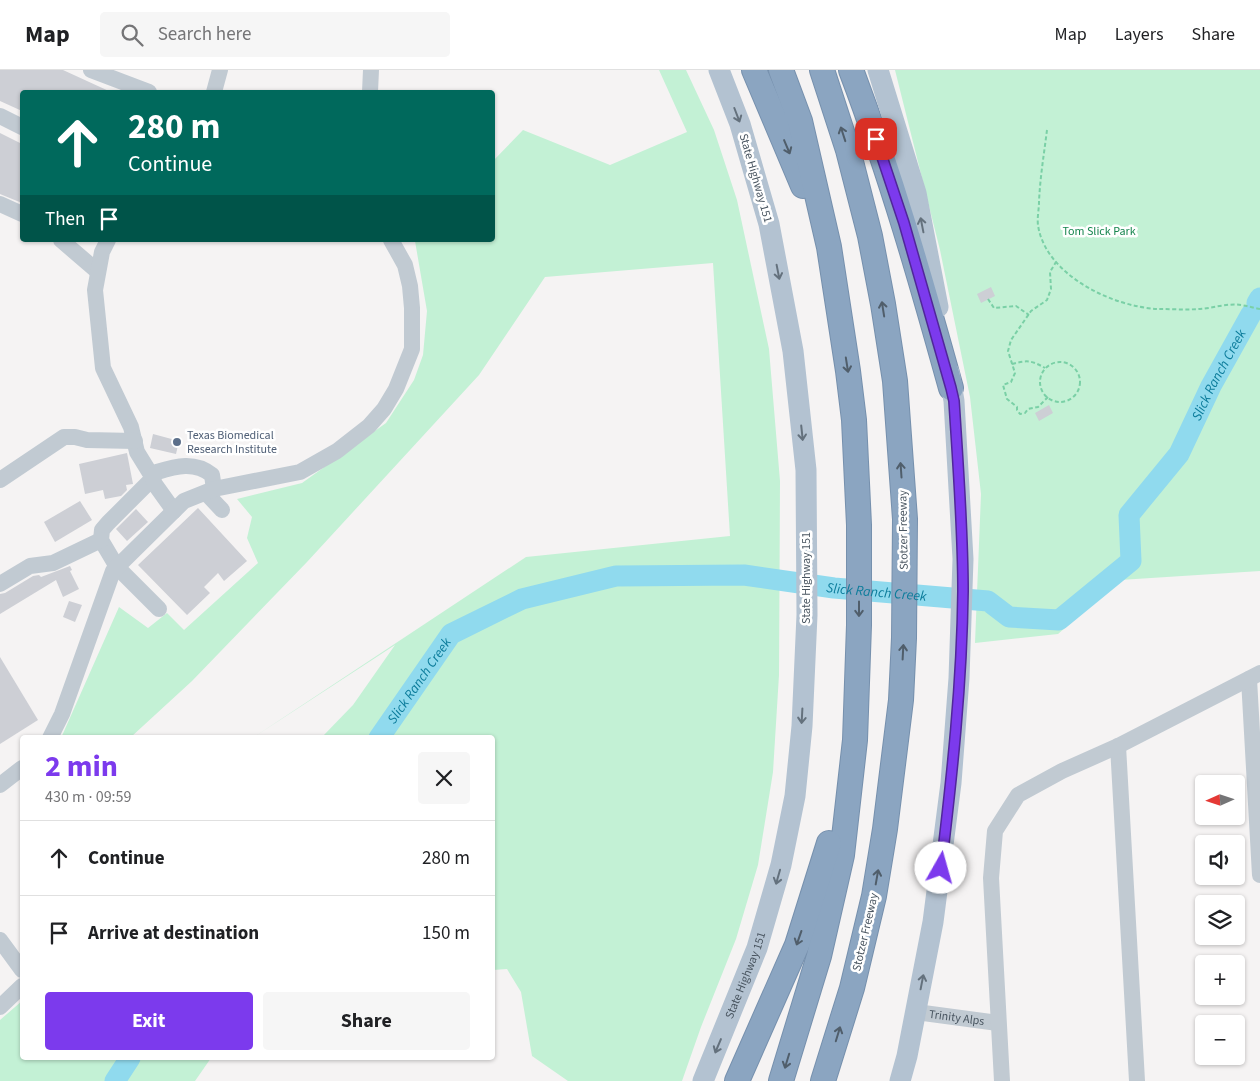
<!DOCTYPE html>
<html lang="en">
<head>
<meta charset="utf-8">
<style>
  :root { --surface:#fff; --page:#f6f6f6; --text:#202124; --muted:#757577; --line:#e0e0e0; --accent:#7c3aed }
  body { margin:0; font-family:"Source Sans 3",sans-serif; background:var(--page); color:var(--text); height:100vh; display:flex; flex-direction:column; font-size:19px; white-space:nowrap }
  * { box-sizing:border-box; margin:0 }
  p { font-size:16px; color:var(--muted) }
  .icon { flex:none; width:28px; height:28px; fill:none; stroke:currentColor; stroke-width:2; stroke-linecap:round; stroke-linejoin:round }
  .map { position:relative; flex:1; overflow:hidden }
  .panel { position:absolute; left:20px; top:665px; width:475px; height:325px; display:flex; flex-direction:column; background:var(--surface); border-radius:5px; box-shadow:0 1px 4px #0004 }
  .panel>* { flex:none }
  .guide { position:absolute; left:20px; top:20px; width:475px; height:152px; border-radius:5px; box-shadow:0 1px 4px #0004; background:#00695c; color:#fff; overflow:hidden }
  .needle { width:32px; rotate:267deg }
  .fabs { position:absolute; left:1195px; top:705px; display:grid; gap:10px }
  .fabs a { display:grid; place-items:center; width:50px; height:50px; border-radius:5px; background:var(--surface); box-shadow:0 1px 4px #0004; font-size:25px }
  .pin { position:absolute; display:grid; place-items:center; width:42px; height:42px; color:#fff; margin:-21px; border-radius:10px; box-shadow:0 2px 8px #0006 }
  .me { position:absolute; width:55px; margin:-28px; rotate:7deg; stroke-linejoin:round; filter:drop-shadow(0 0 4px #0008) }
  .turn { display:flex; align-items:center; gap:18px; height:105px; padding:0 25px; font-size:22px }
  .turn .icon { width:65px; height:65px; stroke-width:2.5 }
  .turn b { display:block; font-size:35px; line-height:42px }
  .then { display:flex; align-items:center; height:48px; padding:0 25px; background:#0003; gap:10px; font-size:19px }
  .round { display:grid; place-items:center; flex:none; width:52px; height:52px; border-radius:5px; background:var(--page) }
  .head { display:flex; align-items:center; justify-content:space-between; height:85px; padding:0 25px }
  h1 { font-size:30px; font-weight:700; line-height:38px; color:var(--accent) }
  .cta { display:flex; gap:10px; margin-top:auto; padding:10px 25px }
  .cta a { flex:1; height:58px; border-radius:5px; background:var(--accent); color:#fff; font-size:20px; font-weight:700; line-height:58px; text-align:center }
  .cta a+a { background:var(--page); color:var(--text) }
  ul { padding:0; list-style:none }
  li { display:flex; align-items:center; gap:15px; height:75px; padding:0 25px; border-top:1px solid var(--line) }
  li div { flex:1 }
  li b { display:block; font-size:19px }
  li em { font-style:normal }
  header { display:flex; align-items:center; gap:30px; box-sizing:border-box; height:70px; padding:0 25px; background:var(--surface); border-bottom:1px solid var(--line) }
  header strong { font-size:24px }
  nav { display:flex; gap:28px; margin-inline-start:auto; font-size:18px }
  .search { width:350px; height:45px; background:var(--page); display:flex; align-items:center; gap:12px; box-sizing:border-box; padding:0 18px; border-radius:5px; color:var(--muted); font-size:19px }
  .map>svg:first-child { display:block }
  .green { fill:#c3f1d5 }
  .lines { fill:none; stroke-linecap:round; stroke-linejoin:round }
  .river { stroke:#90daee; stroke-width:21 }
  .building { fill:#cdcfd5 }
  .highway-casing { stroke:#7690ad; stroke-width:26 }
  .path { stroke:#7ad0a6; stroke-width:2; stroke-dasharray:4 2.5; stroke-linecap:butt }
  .minor { stroke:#c1cad2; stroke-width:16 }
  .major { stroke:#b3c2d1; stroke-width:21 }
  .highway { stroke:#8ba5c1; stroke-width:24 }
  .oneway { stroke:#64717d }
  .oneway2 { stroke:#505e6b }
  .route-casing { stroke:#51269a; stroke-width:12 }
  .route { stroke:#7c3aed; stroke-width:9 }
  .service-dot { fill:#5c6f8a; stroke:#fff; stroke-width:2 }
  .labels { text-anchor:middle; stroke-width:5; stroke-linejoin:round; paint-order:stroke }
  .street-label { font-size:12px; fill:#4a5661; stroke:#fff }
  .park-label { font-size:12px; fill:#17864f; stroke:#fff }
  .service-label { font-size:12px; fill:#4e5e75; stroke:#fff; text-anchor:start }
  .water-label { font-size:14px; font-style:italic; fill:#0c7c9b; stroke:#fff }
</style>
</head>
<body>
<header>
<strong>Map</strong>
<div class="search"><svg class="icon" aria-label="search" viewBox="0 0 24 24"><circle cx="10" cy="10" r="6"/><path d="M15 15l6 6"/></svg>Search here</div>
<nav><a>Map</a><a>Layers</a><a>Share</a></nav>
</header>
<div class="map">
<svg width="1260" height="1011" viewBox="0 0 1260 1011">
  <rect width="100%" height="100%" fill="#f5f3f3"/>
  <g class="green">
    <polygon points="659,0 686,0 714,60 737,130 769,279 780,411 779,605 773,702 758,795 736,869 701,957 682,1011 568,1011 532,986 521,922 507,899 493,900 492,668 322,667 353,635 395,575 254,667 526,487 730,466 713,193 545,207 479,305 307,492 192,611 131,667 61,668 119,537 148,558 167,543 184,560 258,493 247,468 252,447 237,429 302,413 386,353 414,310 423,285 427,241 415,171 492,170 493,91 523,60 610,95 687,62"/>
    <polygon points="895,0 1260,0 1260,501 1120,510 1058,564 975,573 981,424 970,327 940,180"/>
    <polygon points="22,931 22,988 211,988 195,1011 0,1011 0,950"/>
  </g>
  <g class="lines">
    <g class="river">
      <polyline points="1257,233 1260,228"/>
      <path id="s1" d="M379,668L451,564L522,529L616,506L744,505L834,518L988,531L1009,547L1059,550L1131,491L1129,445L1179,384L1211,316L1251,244"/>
      <polyline points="115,1011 130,988"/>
    </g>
  </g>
  <g class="building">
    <polygon points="0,0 63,0 111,22 22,22 22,41 0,31"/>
    <polygon points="0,63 22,74 22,133 0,124"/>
    <polygon points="991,217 995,226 981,233 977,224"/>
    <polygon points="1049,335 1053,343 1039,351 1035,343"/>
    <polygon points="153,364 179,371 176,384 150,378"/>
    <polygon points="127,383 133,414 126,415 127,420 121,426 105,429 103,420 85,424 79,394"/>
    <polygon points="80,431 92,450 55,472 44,452"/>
    <polygon points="198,438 247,491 224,511 218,503 204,517 210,523 187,545 138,495"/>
    <polygon points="136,439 148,452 127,471 116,459"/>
    <polygon points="70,496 72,500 70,501 79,519 63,527 56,510 0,544 0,524 5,523 33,506 39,505 41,507"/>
    <polygon points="69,531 82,535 75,552 63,547"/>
    <polygon points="0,587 38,650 0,674"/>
  </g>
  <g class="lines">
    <g class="highway-casing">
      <g id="highway">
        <polyline points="754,0 803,116"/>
        <polyline points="781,0 800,51 829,177 848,301 854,350 859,455 859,555 855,670 842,785 819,886 781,1011"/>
        <polyline points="822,0 848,80 870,166 883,234 895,311 905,449 904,568 901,630 885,759 874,826 852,918 823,1011"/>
        <path d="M851,0C891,105 921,210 951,318"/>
        <polyline points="737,1011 797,875 829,773"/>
      </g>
    </g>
    <g class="path">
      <path d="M1047,60C1044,84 1040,108 1039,132C1039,139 1037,148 1038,155C1045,205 1113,237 1158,239C1171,239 1186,240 1200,239C1213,238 1228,233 1241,235C1248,236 1254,238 1260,239"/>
      <polyline points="988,229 994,238 1016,236 1029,245"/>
      <circle cx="1060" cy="312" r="20"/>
      <path d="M1012,294C1027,290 1031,290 1045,298"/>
      <polyline points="1048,327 1038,337 1028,339 1025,343 1020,344 1017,340 1017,337 1007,329 1003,315 1011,312 1015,303 1008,281 1011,270 1031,241 1047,230 1051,219 1050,202 1056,192"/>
    </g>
    <g class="minor">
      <polyline points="91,0 149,22"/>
      <polyline points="214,22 220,0"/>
      <polyline points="370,22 371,0"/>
      <polyline points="0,46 22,57"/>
      <polyline points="0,134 22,144"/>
      <polyline points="61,170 97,201"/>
      <polyline points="108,170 102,182 95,220 103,298 131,357 137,382 153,408 108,453 102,460 101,470 117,497 159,539"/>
      <polyline points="0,410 64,367 75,367 87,370 135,371"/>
      <polyline points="206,423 222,440"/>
      <path d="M174,441L154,413L153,408L157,402C176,396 195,391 212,405L214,419"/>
      <polyline points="0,514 30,496 53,493 101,470"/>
      <polyline points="1249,609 1260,805"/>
      <polyline points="50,668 62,644 113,501 184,431 214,419 300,402 337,381 369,356 384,339 396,319 412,279 412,238 410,216 405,195 391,170"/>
      <polyline points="1118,676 1137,1011"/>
      <polyline points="0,715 22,698"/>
      <polyline points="0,870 22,900"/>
      <polyline points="0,937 22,916"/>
      <path id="s2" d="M916,942L998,953"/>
      <polyline points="1002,1011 991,808 995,761 1018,725 1062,701 1118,676 1260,603"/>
    </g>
    <g class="major">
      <polyline points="878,0 916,123 938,237"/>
      <path id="s3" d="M703,1011L757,878L781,795L795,726L802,656L807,545L806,400L793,281L769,154L740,54L719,0"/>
      <polyline points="900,1011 907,986 933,852 951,713 959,608 963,489 954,331 949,302"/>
    </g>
    <use href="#highway" class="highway"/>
  </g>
  <defs><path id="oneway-shaft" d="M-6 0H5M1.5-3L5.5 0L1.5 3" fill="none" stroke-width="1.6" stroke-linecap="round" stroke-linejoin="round" transform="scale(1.25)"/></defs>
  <g class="oneway">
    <use href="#oneway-shaft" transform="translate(737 45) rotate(69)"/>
    <use href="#oneway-shaft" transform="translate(922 155) rotate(-101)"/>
    <use href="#oneway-shaft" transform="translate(778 202) rotate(79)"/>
    <use href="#oneway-shaft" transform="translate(802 363) rotate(84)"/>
    <use href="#oneway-shaft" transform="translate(802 646) rotate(93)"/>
    <use href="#oneway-shaft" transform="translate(778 807) rotate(106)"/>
    <use href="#oneway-shaft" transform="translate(922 912) rotate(-79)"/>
    <use href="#oneway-shaft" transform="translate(718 976) rotate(113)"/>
  </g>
  <g class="oneway2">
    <use href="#oneway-shaft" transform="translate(843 64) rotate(-108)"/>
    <use href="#oneway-shaft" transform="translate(787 77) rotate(67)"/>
    <use href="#oneway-shaft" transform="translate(883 239) rotate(-99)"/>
    <use href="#oneway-shaft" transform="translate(847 295) rotate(81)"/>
    <use href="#oneway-shaft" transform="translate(901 400) rotate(-94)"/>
    <use href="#oneway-shaft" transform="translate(859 539) rotate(90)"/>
    <use href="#oneway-shaft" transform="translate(903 582) rotate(-87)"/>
    <use href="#oneway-shaft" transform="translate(877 807) rotate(-80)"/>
    <use href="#oneway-shaft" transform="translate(799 868) rotate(109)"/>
    <use href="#oneway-shaft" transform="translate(838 964) rotate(-73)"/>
    <use href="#oneway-shaft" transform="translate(787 991) rotate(107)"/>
  </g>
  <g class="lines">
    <g class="route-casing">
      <path id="route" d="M876,69L904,153L951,318L954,331C958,394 963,458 963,521C962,614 952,706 941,798"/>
    </g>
    <use href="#route" class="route"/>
  </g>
  <circle class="service-dot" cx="177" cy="372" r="5"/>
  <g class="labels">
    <g class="street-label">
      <text transform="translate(756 108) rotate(74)" y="4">State Highway 151</text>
      <text transform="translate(903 460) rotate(-91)" y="4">Stotzer Freeway</text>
      <text transform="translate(806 508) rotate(-90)" y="4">State Highway 151</text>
      <text transform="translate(865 862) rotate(-77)" y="4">Stotzer Freeway</text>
      <text dy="4" stroke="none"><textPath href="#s3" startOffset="114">State Highway 151</textPath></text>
      <text dy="4" stroke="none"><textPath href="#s2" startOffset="41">Trinity Alps</textPath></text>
    </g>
    <g class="park-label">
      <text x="1099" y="165">Tom Slick Park</text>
    </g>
    <g class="service-label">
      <text x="187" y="369">Texas Biomedical<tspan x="187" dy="14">Research Institute</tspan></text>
    </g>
    <g class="water-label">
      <text dy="5" stroke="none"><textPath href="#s1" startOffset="1059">Slick Ranch Creek</textPath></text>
      <text dy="5" stroke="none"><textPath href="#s1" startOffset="564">Slick Ranch Creek</textPath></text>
      <text dy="5" stroke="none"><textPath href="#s1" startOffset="70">Slick Ranch Creek</textPath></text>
    </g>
  </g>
</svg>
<div class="fabs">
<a><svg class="needle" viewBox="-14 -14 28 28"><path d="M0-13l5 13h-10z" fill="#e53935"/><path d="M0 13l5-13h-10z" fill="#757577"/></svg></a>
<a><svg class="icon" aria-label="sound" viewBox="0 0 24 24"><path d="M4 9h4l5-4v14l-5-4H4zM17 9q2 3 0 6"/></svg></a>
<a><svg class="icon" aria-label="layers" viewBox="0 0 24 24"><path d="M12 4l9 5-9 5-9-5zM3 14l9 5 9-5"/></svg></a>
<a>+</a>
<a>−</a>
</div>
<div class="pin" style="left:876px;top:69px;background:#d93025"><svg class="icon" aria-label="arrive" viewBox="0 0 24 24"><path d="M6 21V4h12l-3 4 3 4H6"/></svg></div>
<svg class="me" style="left:941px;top:798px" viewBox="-20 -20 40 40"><circle r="19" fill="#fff"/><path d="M0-13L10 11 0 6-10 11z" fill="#7c3aed"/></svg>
<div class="guide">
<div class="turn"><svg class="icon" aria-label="ahead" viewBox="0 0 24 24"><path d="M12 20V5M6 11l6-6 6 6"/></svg><div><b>280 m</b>Continue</div></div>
<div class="then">Then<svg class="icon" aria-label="arrive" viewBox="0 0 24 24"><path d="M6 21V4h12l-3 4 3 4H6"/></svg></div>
</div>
<section class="panel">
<div class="head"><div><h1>2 min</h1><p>430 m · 09:59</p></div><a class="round"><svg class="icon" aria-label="close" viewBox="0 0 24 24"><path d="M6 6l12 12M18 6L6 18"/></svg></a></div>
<ul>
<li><svg class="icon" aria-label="ahead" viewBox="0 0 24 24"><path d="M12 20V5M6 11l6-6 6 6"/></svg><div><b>Continue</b></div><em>280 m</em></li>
<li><svg class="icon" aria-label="arrive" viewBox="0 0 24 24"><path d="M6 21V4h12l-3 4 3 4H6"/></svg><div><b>Arrive at destination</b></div><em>150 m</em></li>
</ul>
<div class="cta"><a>Exit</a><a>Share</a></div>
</section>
</div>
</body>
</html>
